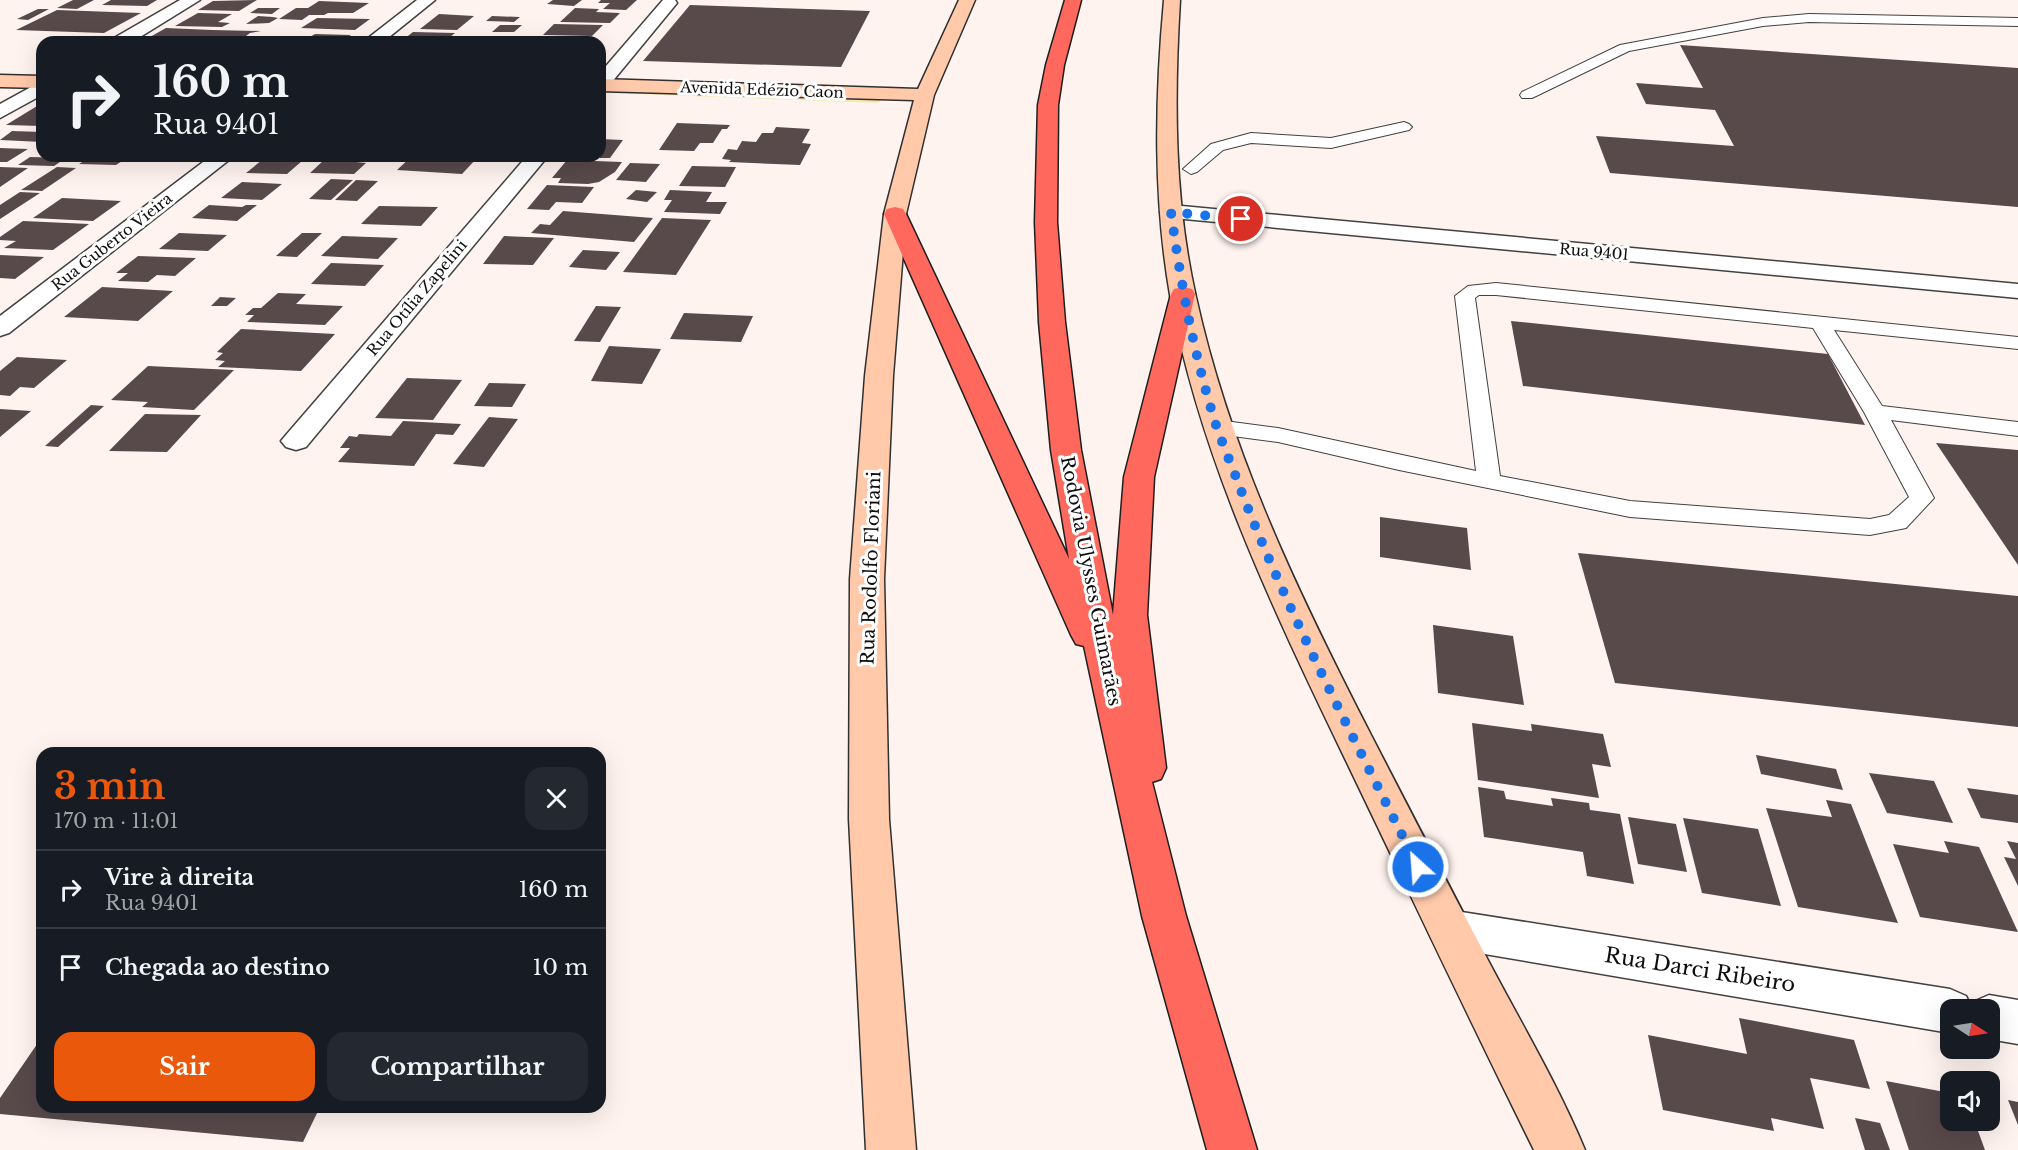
<!DOCTYPE html>
<html lang="pt">
<head>
<meta charset="utf-8">
<style>
  :root { --surface:#171b24; --page:#242831; --text:#f1f3f6; --muted:#9ea1a6; --line:#363941; --accent:#ea580c }
  body { margin:0; font-family:"Libre Baskerville",serif; background:var(--page); color:var(--text); height:100vh; display:flex; flex-direction:column; font-size:22px; white-space:nowrap }
  * { box-sizing:border-box; margin:0 }
  p { font-size:20px; color:var(--muted) }
  .icon { flex:none; width:33px; height:33px; fill:none; stroke:currentColor; stroke-width:2; stroke-linecap:round; stroke-linejoin:round }
  .map { position:relative; flex:1; overflow:hidden }
  .panel { position:absolute; left:36px; top:747px; width:570px; height:366px; display:flex; flex-direction:column; background:var(--surface); border-radius:18px; box-shadow:0 6px 24px #0002 }
  .panel>* { flex:none }
  .hud { position:absolute; left:36px; top:36px; width:570px; height:126px; border-radius:18px; box-shadow:0 6px 24px #0002; background:#171b24; color:var(--text); overflow:hidden }
  .needle { width:39px; rotate:102deg }
  .fabs { position:absolute; left:1940px; top:999px; display:grid; gap:12px }
  .fabs a { display:grid; place-items:center; width:60px; height:60px; border-radius:12px; background:var(--surface); box-shadow:0 6px 24px #0002; font-size:30px }
  .pin { position:absolute; display:grid; place-items:center; width:51px; height:51px; color:#fff; margin:-26px; border:3px solid #fff; border-radius:50%; box-shadow:0 2px 6px #0007 }
  .me { position:absolute; width:66px; margin:-33px; rotate:334deg; stroke-linejoin:round; filter:drop-shadow(0 0 4px #0008) }
  .turn { display:flex; align-items:center; gap:21px; height:126px; padding:0 18px; font-size:27px }
  .turn .icon { width:78px; height:78px; stroke-width:2.5 }
  .turn b { display:block; font-size:42px; line-height:51px }
  .round { display:grid; place-items:center; flex:none; width:63px; height:63px; border-radius:18px; background:var(--page) }
  .summary { display:flex; align-items:center; justify-content:space-between; height:102px; padding:0 18px }
  h1 { font-size:36px; font-weight:700; line-height:45px; color:var(--accent) }
  .action { display:flex; gap:12px; margin-top:auto; padding:12px 18px }
  .action a { flex:1; height:69px; border-radius:18px; background:var(--accent); color:#fff; font-size:24px; font-weight:700; line-height:69px; text-align:center }
  .action a+a { background:var(--page); color:var(--text) }
  ul { padding:0; list-style:none }
  li { display:flex; align-items:center; gap:18px; height:78px; padding:0 18px; border-top:2px solid var(--line) }
  li div { flex:1 }
  li b { display:block; font-size:22px }
  li em { font-style:normal }
  .map>svg:first-child { display:block }
  .green { fill:#eeebb4 }
  .building { fill:#58494b }
  .lines { fill:none; stroke-linecap:round; stroke-linejoin:round }
  .service-casing { stroke:#414141; stroke-width:2 }
  .minor-casing { stroke:#414141; stroke-width:3 }
  .secondary-casing { stroke:#303030; stroke-width:3 }
  .trunk-casing { stroke:#1f1f1f; stroke-width:3 }
  .service { fill:#fff; fill-rule:evenodd }
  .minor { fill:#fff; fill-rule:evenodd }
  .secondary { fill:#ffc9aa; fill-rule:evenodd }
  .trunk { fill:#ff685c; fill-rule:evenodd }
  .route { stroke:#1a73e8; stroke-width:10; stroke-dasharray:0 18 }
  .labels { text-anchor:middle; stroke-width:6; stroke-linejoin:round; paint-order:stroke }
  .far-street-label { font-size:15px; fill:#0e0e0e; stroke:#fff }
  .street-label { font-size:18px; fill:#0e0e0e; stroke:#fff }
  .near-street-label { font-size:21px; fill:#0e0e0e; stroke:#fff }
</style>
</head>
<body>
<div class="map">
<svg width="2018" height="1150" viewBox="0 0 2018 1150">
  <rect width="100%" height="100%" fill="#fff3ef"/>
  <polygon class="green" points="613,90 880,98 883,99 878,103 607,93"/>
  <g class="building">
    <polygon points="73,0 94,0 77,9 57,8"/>
    <polygon points="111,0 157,0 147,6 102,5"/>
    <polygon points="257,0 239,11 198,10 213,1"/>
    <polygon points="553,0 582,0 574,6 547,4"/>
    <polygon points="601,0 637,0 626,10 603,9 610,3 598,3"/>
    <polygon points="319,1 369,3 353,13 328,13 324,15 309,15 302,20 279,19 296,8 308,8"/>
    <polygon points="690,5 870,11 841,67 643,61"/>
    <polygon points="258,8 280,8 272,14 250,13"/>
    <polygon points="575,8 599,9 596,12 620,13 610,23 560,22"/>
    <polygon points="38,9 49,9 28,20 17,19"/>
    <polygon points="57,10 141,13 104,33 16,30"/>
    <polygon points="198,13 232,14 218,22 230,23 222,27 175,26"/>
    <polygon points="439,14 474,16 457,30 420,29"/>
    <polygon points="258,16 273,17 278,18 269,23 246,24"/>
    <polygon points="492,16 520,17 514,22 486,21"/>
    <polygon points="317,18 370,19 355,30 301,28"/>
    <polygon points="554,24 603,25 592,36 543,35"/>
    <polygon points="500,25 522,25 514,32 492,32"/>
    <polygon points="166,28 212,30 261,31 250,33 238,42 196,42 205,36 201,36 192,42 141,42"/>
    <polygon points="413,32 455,33 444,42 400,42"/>
    <polygon points="315,34 351,35 341,42 301,42"/>
    <polygon points="1680,45 2018,68 2018,207 1610,173 1596,136 1734,146 1715,110 1646,104 1636,83 1703,88"/>
    <polygon points="42,103 42,126 6,125"/>
    <polygon points="677,123 730,125 727,129 722,129 713,143 700,143 694,151 659,150"/>
    <polygon points="776,127 810,129 802,143 811,144 800,165 729,162 731,160 722,159 728,149 737,150 742,141 756,142 762,133 773,133"/>
    <polygon points="12,131 42,132 42,142 0,140"/>
    <polygon points="600,139 623,140 610,158 600,158"/>
    <polygon points="0,148 28,149 7,162 0,162"/>
    <polygon points="92,156 130,156 116,165 79,164"/>
    <polygon points="312,156 362,156 356,162 366,163 354,174 310,173 324,160 308,160"/>
    <polygon points="412,156 437,156 477,158 462,174 397,170"/>
    <polygon points="30,157 66,158 54,166 18,165"/>
    <polygon points="262,160 302,161 287,174 246,173"/>
    <polygon points="567,160 622,162 615,172 599,182 588,184 558,183 561,178 552,178"/>
    <polygon points="630,163 660,164 646,182 616,180"/>
    <polygon points="692,166 736,167 725,187 679,186"/>
    <polygon points="0,167 28,168 0,187"/>
    <polygon points="57,167 76,168 42,191 21,190"/>
    <polygon points="331,179 353,180 331,200 309,199"/>
    <polygon points="356,180 378,181 357,201 335,200"/>
    <polygon points="242,182 282,184 262,200 221,198"/>
    <polygon points="547,185 594,187 582,203 556,202 549,210 527,209"/>
    <polygon points="636,190 657,192 647,202 626,199"/>
    <polygon points="670,190 712,192 706,202 727,202 720,214 664,212 672,200 664,200"/>
    <polygon points="20,192 40,193 0,219 0,205"/>
    <polygon points="62,198 121,201 93,221 33,218"/>
    <polygon points="209,205 242,207 246,205 257,205 237,221 192,218"/>
    <polygon points="379,206 438,207 421,226 361,224"/>
    <polygon points="563,211 653,218 634,242 531,233 540,224 550,225"/>
    <polygon points="662,218 711,220 676,275 623,272"/>
    <polygon points="23,221 89,224 53,250 4,248 16,241 0,240 0,237"/>
    <polygon points="179,233 227,235 208,251 159,249"/>
    <polygon points="302,233 322,233 297,257 276,256"/>
    <polygon points="342,236 398,238 378,259 321,256"/>
    <polygon points="504,236 554,238 533,265 483,264"/>
    <polygon points="583,250 620,252 606,270 569,267"/>
    <polygon points="0,255 44,257 15,279 0,278"/>
    <polygon points="138,256 196,258 175,276 157,275 148,282 118,281 128,273 116,273"/>
    <polygon points="331,263 384,265 365,286 311,284"/>
    <polygon points="102,287 173,291 138,321 64,317"/>
    <polygon points="278,293 306,294 296,304 343,306 325,325 247,322 254,315 245,315 253,308 261,308"/>
    <polygon points="220,297 236,298 227,306 211,306"/>
    <polygon points="596,306 621,307 600,342 574,341"/>
    <polygon points="684,313 753,316 741,342 670,339"/>
    <polygon points="1511,321 1828,354 1865,425 1523,386"/>
    <polygon points="241,329 335,334 301,371 218,367 225,361 215,360 223,353 217,352"/>
    <polygon points="609,346 661,349 642,384 591,381"/>
    <polygon points="17,357 67,360 34,388 20,387 10,396 0,395 0,371"/>
    <polygon points="148,366 234,370 194,410 142,407 148,402 111,400"/>
    <polygon points="407,378 462,380 433,420 375,418"/>
    <polygon points="489,383 526,384 512,407 474,406"/>
    <polygon points="91,405 104,406 58,447 45,446"/>
    <polygon points="0,409 31,411 0,437"/>
    <polygon points="145,414 201,415 167,452 109,451"/>
    <polygon points="489,417 518,419 484,467 453,464"/>
    <polygon points="403,421 461,424 453,435 436,434 414,466 338,462 350,448 340,448 349,436 357,437 359,434 391,436"/>
    <polygon points="1936,443 2018,450 2018,565"/>
    <polygon points="1380,517 1467,528 1471,570 1380,557"/>
    <polygon points="1578,553 2018,596 2018,727 1615,683"/>
    <polygon points="1433,625 1513,636 1524,705 1438,693"/>
    <polygon points="1472,723 1532,731 1531,724 1603,734 1611,767 1592,764 1599,798 1478,780"/>
    <polygon points="1756,755 1836,769 1843,790 1761,774"/>
    <polygon points="1869,773 1934,781 1953,823 1887,813"/>
    <polygon points="1478,787 1504,791 1506,799 1553,806 1551,798 1589,803 1590,810 1620,814 1634,884 1587,876 1583,852 1484,837"/>
    <polygon points="1967,788 2018,795 2018,823 1981,818"/>
    <polygon points="1826,800 1851,804 1898,923 1798,907 1766,808 1832,817"/>
    <polygon points="1628,817 1676,824 1687,872 1638,864"/>
    <polygon points="1683,818 1758,829 1781,906 1702,893"/>
    <polygon points="1944,841 1979,847 2018,932 1920,917 1893,844 1949,853"/>
    <polygon points="2007,841 2018,843 2018,886 2004,857 2016,859"/>
    <polygon points="1739,1018 1854,1040 1870,1089 1810,1078 1824,1129 1771,1118 1774,1131 1663,1110 1648,1035 1747,1054"/>
    <polygon points="42,1037 42,1107 320,1107 303,1142 0,1114 0,1098"/>
    <polygon points="1886,1081 1950,1093 1950,1120 1974,1120 1985,1150 1909,1150"/>
    <polygon points="2008,1100 2018,1102 2018,1125"/>
    <polygon points="1855,1118 1880,1123 1890,1150 1865,1150"/>
  </g>
  <g class="lines">
    <g class="service-casing">
      <g id="service">
        <polygon points="1809,14 2018,18 2018,26 1809,22 1763,26 1629,51 1532,98 1522,98 1520,95 1522,92 1620,45 1763,18"/>
        <polygon points="1404,122 1409,124 1412,127 1409,130 1331,148 1251,143 1223,150 1197,172 1191,174 1183,169 1211,144 1251,133 1331,138"/>
        <path d="M1496,283L2018,337V349L1834,330L1882,406L2018,422V436L1891,420L1934,498L1906,528L1870,535L1630,517L1399,470L1278,442L1217,434L1209,432L1206,427L1209,422L1217,420L1278,428L1476,471L1455,296L1468,286ZM1479,295H1496L1813,328L1864,412L1909,497L1889,515L1870,519L1630,501L1500,476L1475,298Z"/>
      </g>
    </g>
    <g class="minor-casing">
      <g id="minor">
        <polygon points="180,0 200,0 132,42 111,42 114,38"/>
        <polygon points="417,0 435,0 383,42 363,42"/>
        <polygon points="663,0 675,0 677,3 607,88 600,90 600,73"/>
        <polygon points="42,81 42,95 0,118 0,104"/>
        <polygon points="211,156 234,156 9,333 0,336 0,316"/>
        <polygon points="527,156 548,156 306,447 296,450 286,447 281,441 286,435"/>
        <polygon points="1171,205 2018,284 2018,298 1163,217 1160,212 1163,207"/>
        <polygon points="1449,910 1950,989 1966,996 1971,1006 1973,1002 1989,995 2018,1000 2018,1044 1989,1039 1989,1010 1950,1010 1950,1033 1449,948 1434,943 1427,929 1434,915"/>
      </g>
    </g>
    <g class="secondary-casing">
      <g id="secondary">
        <polygon points="959,0 975,0 934,95 906,214 893,376 884,579 889,819 916,1150 866,1150 849,819 850,579 865,376 884,214 914,100 600,91 600,79 918,89"/>
        <path d="M1164,0H1180C1174,99 1174,200 1196,297C1230,452 1299,595 1371,735C1407,805 1443,875 1480,945C1515,1013 1556,1080 1585,1150H1534C1471,1023 1410,894 1349,767C1276,615 1201,462 1170,295C1153,197 1155,98 1164,0Z"/>
        <polygon points="0,75 42,76 42,88 0,87"/>
      </g>
    </g>
    <g class="trunk-casing">
      <polygon id="trunk" points="1065,0 1081,0 1064,65 1058,105 1057,222 1065,322 1081,450 1113,615 1124,477 1171,294 1174,289 1183,287 1192,289 1195,294 1154,477 1147,615 1166,768 1161,779 1152,782 1186,916 1257,1150 1207,1150 1142,916 1084,646 1076,644 1071,635 884,214 887,209 895,207 903,209 906,214 1069,559 1051,450 1039,322 1035,222 1038,105 1046,65"/>
    </g>
    <use href="#service" class="service"/>
    <use href="#minor" class="minor"/>
    <use href="#secondary" class="secondary"/>
    <use href="#trunk" class="trunk"/>
  </g>
  <g class="lines">
    <path class="route" d="M1241,219L1171,212C1181,285 1194,355 1216,425C1224,448 1234,471 1242,493C1292,622 1357,744 1418,867"/>
  </g>
  <g class="labels">
    <g class="far-street-label">
      <text transform="translate(762 90) rotate(2)" y="5">Avenida Edézio Caon</text>
      <text transform="translate(112 242) rotate(-38)" y="5">Rua Guberto Vieira</text>
      <text transform="translate(1594 252) rotate(5)" y="5">Rua 9401</text>
      <text transform="translate(417 298) rotate(-50)" y="5">Rua Otília Zapelini</text>
    </g>
    <g class="street-label">
      <text transform="translate(871 568) rotate(-88)" y="6">Rua Rodolfo Floriani</text>
      <text transform="translate(1091 581) rotate(79)" y="6">Rodovia Ulysses Guimarães</text>
    </g>
    <g class="near-street-label">
      <text transform="translate(1700 970) rotate(9)" y="7">Rua Darci Ribeiro</text>
    </g>
  </g>
</svg>
<div class="fabs">
<a><svg class="needle" viewBox="-14 -14 28 28"><path d="M0-13l5 13h-10z" fill="#e53935"/><path d="M0 13l5-13h-10z" fill="#9ea1a6"/></svg></a>
<a><svg class="icon" aria-label="sound" viewBox="0 0 24 24"><path d="M4 9h4l5-4v14l-5-4H4zM17 9q2 3 0 6"/></svg></a>
</div>
<div class="pin" style="left:1241px;top:219px;background:#d93025"><svg class="icon" aria-label="arrive" viewBox="0 0 24 24"><path d="M6 21V4h12l-3 4 3 4H6"/></svg></div>
<svg class="me" style="left:1418px;top:867px" viewBox="-20 -20 40 40"><circle r="17" fill="#1a73e8" stroke="#fff" stroke-width="3"/><path d="M0-11L8 9 0 5-8 9z" fill="#fff"/></svg>
<div class="hud">
<div class="turn"><svg class="icon" aria-label="right" viewBox="0 0 24 24"><path d="M7 20v-9h11M14 6l5 5-5 5"/></svg><div><b>160 m</b>Rua 9401</div></div>
</div>
<section class="panel">
<div class="summary"><div><h1>3 min</h1><p>170 m · 11:01</p></div><a class="round"><svg class="icon" aria-label="close" viewBox="0 0 24 24"><path d="M6 6l12 12M18 6L6 18"/></svg></a></div>
<ul>
<li><svg class="icon" aria-label="right" viewBox="0 0 24 24"><path d="M7 20v-9h11M14 6l5 5-5 5"/></svg><div><b>Vire à direita</b><p>Rua 9401</p></div><em>160 m</em></li>
<li><svg class="icon" aria-label="arrive" viewBox="0 0 24 24"><path d="M6 21V4h12l-3 4 3 4H6"/></svg><div><b>Chegada ao destino</b></div><em>10 m</em></li>
</ul>
<div class="action"><a>Sair</a><a>Compartilhar</a></div>
</section>
</div>
</body>
</html>
